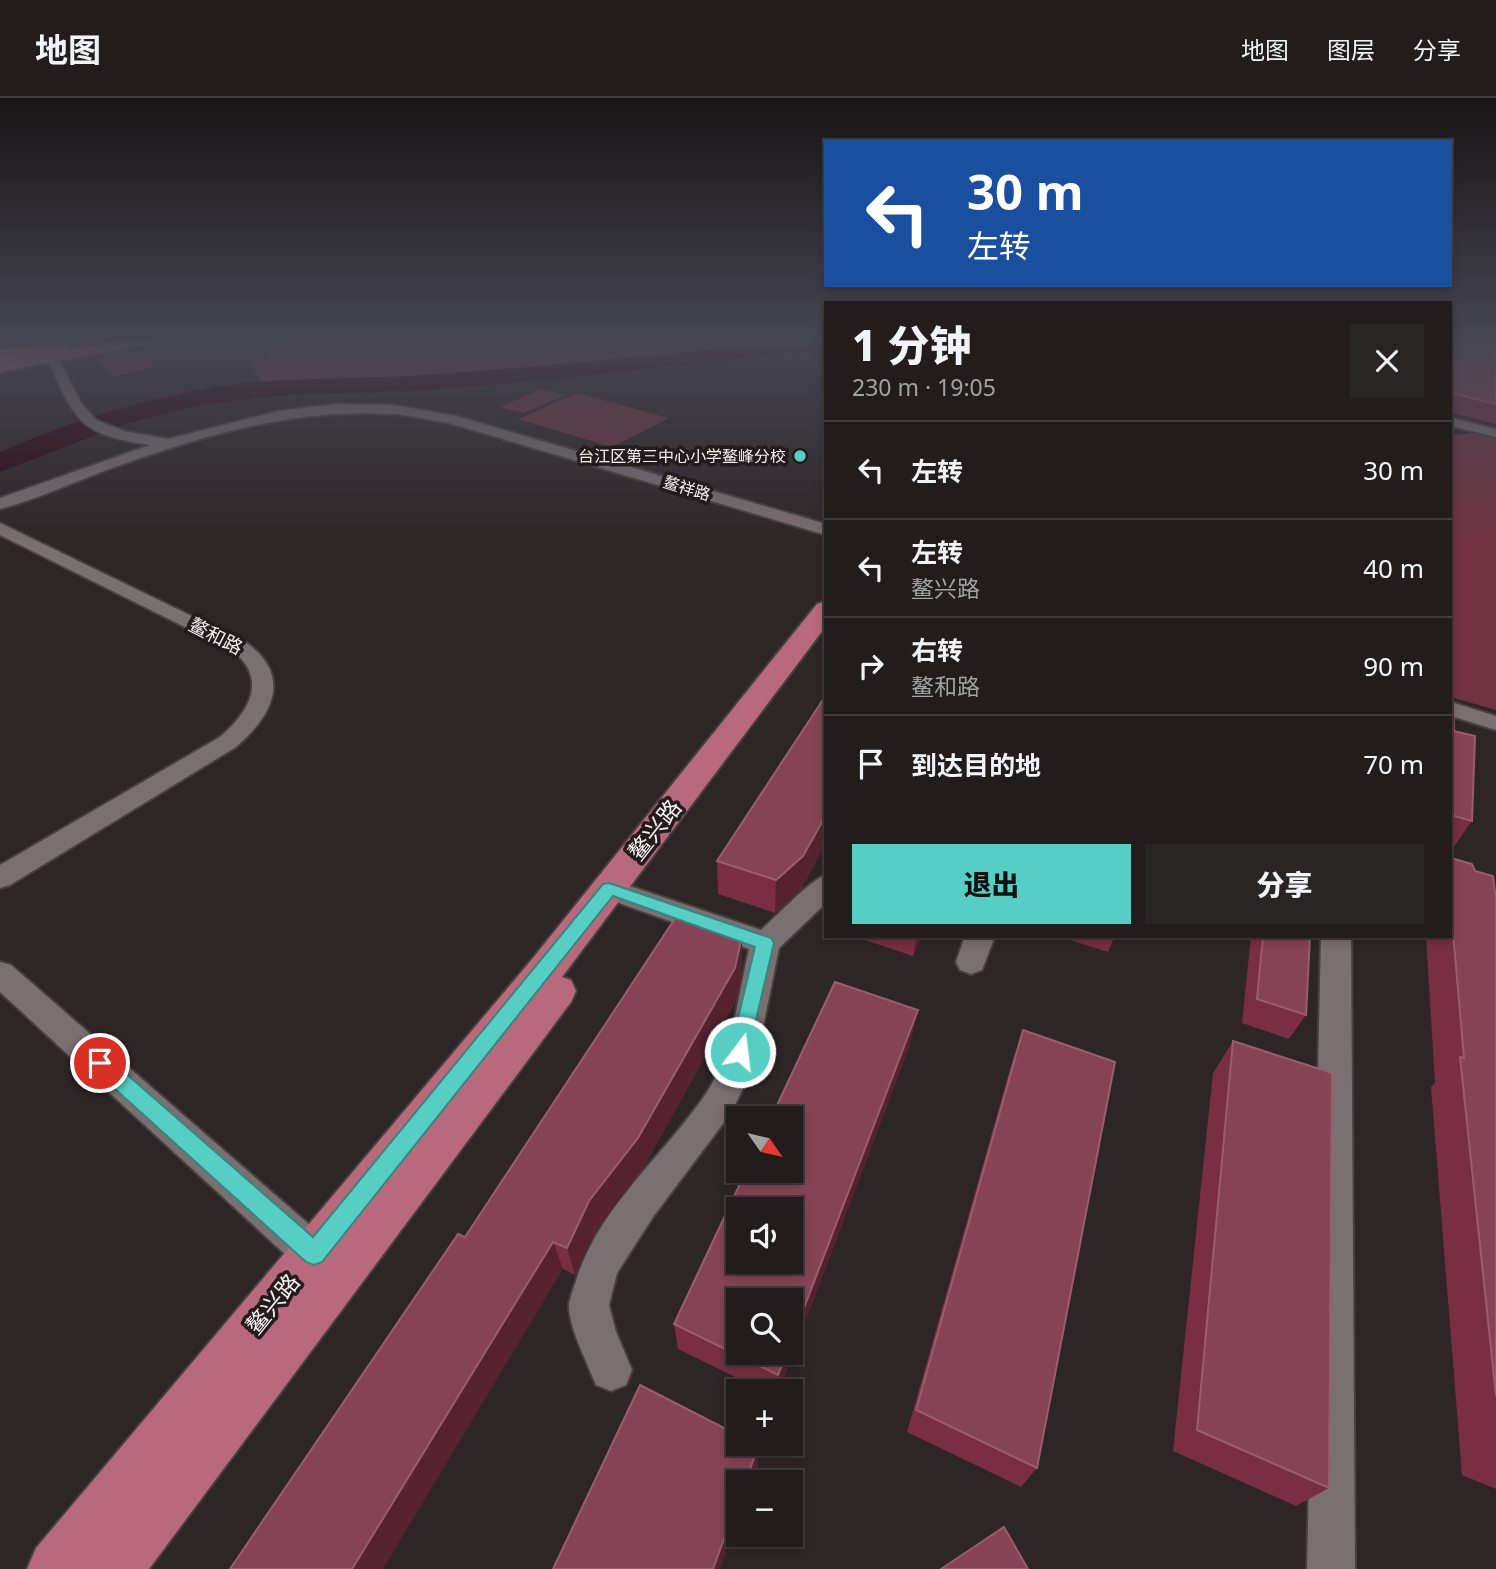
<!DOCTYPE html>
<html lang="zh">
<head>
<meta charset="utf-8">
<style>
  :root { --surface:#221c1c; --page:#2a2525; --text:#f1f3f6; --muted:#a2a1a3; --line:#3f3a3b; --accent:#56cec4 }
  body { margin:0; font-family:"Noto Sans","Noto Sans SC",sans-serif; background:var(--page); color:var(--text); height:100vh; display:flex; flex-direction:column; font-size:26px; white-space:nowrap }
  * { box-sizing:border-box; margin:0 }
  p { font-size:23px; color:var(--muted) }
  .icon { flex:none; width:38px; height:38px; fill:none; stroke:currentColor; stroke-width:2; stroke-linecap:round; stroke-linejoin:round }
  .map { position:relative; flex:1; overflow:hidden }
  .side { position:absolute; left:824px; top:203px; width:628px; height:637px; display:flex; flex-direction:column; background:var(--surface); border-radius:0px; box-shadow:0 4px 10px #0003,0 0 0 2px var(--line) }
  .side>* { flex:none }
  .guide { position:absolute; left:824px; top:42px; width:628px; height:147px; border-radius:0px; box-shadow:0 4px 10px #0003,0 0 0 2px var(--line); background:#1a4fa0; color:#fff; overflow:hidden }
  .needle { width:46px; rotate:124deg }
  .controls { position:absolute; left:726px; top:1008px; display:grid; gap:14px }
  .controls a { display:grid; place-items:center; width:77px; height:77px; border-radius:0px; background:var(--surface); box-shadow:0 4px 10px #0003,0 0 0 2px var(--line); font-size:35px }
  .pin { position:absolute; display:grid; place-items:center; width:60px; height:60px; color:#fff; margin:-30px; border:4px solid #fff; border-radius:50%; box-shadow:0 2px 7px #0007 }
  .me { position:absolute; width:77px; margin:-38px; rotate:15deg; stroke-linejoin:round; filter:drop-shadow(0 0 5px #0008) }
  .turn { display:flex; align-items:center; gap:24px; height:147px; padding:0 28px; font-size:32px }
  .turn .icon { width:91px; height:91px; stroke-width:2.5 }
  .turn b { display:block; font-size:49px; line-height:60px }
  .round { display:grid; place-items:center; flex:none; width:74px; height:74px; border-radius:0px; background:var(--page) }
  .summary { display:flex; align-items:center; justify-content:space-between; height:119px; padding:0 28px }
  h1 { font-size:42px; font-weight:800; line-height:52px }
  .primary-button { display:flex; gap:14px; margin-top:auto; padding:14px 28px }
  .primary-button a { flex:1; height:80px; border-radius:0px; background:var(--accent); color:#111; font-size:28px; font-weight:800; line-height:80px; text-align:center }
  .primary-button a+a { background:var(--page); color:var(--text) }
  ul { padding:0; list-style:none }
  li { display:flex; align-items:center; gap:21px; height:98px; padding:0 28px; border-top:2px solid var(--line) }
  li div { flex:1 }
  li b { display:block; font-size:26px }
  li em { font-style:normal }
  header { display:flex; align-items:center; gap:42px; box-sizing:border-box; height:98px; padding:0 35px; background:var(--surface); border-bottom:2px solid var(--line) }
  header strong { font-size:33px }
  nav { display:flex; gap:38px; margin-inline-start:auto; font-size:24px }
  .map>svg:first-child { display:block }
  .green { fill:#713341 }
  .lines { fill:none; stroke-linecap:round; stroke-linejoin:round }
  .river { fill:#2c030f; fill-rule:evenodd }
  .minor-casing { stroke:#474040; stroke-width:4 }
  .major-casing { stroke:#474040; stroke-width:4 }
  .highway-casing { stroke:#474040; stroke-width:4 }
  .minor { fill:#7a6f71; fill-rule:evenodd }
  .major { fill:#b8697b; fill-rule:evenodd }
  .highway { fill:#e16582; fill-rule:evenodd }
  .wall { fill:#792e43 }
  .shaded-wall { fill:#562230 }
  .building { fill:#874356; stroke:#985e6e; stroke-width:2; fill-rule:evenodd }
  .route { fill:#56cec4; stroke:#38867f; stroke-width:2 }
  .poi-dot { fill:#56cec4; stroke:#241b1d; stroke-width:2.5 }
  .labels { text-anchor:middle; stroke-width:7; stroke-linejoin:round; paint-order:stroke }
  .far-poi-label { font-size:16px; fill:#f5eff0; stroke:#241b1d; text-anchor:end }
  .far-street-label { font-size:16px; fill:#f5eff0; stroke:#241b1d }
  .street-label { font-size:19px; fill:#f5eff0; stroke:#241b1d }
  .near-street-label { font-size:23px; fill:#f5eff0; stroke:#241b1d }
</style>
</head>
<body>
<header>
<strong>地图</strong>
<nav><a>地图</a><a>图层</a><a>分享</a></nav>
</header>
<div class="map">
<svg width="1496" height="1471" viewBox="0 0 1496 1471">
  <rect width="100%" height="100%" fill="#2e2526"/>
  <g class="green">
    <polygon points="294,240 826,240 826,241 413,281 262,285 251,264 293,243"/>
    <polygon points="136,253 155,269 114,278 96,261"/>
    <polygon points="541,291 565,297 524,315 500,309"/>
    <polygon points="577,295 669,320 612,349 518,321"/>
    <polygon points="1478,335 1496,341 1496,612 1451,599 1451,337"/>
  </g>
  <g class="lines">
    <path class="river" d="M813,240H826V252L534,283L412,293L287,297L206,306L125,326L0,374V354C76,321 156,296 238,286C305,279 372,281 439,276C564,267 688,255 813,240Z"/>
    <g class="minor-casing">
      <g id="minor">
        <path d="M52,255L58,259L81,305L96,322L124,333L168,341L279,313L336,306L394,307L456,318L826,426V437L449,325C430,322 410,317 391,316C295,310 205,337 115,369C77,382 39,401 0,411V400L150,347C76,336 76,321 46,259Z"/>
        <polygon points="1451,320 1496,331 1496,339 1451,328"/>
        <path d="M0,425L247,545C293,579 272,618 236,649L10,787L0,790V767L220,639C248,615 269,582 233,553L0,437Z"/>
        <polygon points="1451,604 1496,618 1496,632 1451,618"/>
        <path d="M826,777V805L779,850L762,934L751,974L731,1015L653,1119L617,1175L609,1207L616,1234L632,1272L626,1287L611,1293L596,1287C588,1266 568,1228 569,1206C570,1200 573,1192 575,1186C597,1110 664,1058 707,994C733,954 738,897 749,851L599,798L595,791L599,784L609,781L761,832C776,819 811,781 826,777Z"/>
        <polygon points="965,838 995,838 982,872 971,876 960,872 956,864"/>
        <polygon points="1321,838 1351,838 1355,1471 1307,1471"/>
        <polygon points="0,864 11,867 327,1142 341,1147 346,1161 341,1175 327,1180 300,1170 0,894"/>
      </g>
    </g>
    <g class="major-casing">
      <g id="major">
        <polygon points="131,240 162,240 154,245 0,274 0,264"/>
        <polygon points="826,503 826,528 562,879 571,882 576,893 571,904 149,1471 27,1471 36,1450 533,860 817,506"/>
      </g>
    </g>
    <g class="highway-casing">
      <polygon id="highway" points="59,245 68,250 65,254 0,264 0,252"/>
    </g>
    <use href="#minor" class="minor"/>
    <use href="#major" class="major"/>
    <use href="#highway" class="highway"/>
  </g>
  <g class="wall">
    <polygon points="1451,240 1496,240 1496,326 1451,315"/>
    <polygon points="826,580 826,745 801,791 775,815 718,796 717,763 825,599"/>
    <polygon points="1451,603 1454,633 1472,723 1451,753"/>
    <polygon points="1451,760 1475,773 1496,802 1496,1391 1462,1377 1431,989 1435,985 1426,838 1451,838"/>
    <polygon points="859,838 922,838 913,858 859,840"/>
    <polygon points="1068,838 1115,838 1108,854 1067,841"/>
    <polygon points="1251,838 1310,838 1306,917 1289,941 1242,925"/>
    <polygon points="742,871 736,903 643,1070 597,1131 575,1177 563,1171 465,1139"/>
    <polygon points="1023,932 1037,1370 1021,1389 907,1334 1012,964"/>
    <polygon points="1233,943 1329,1390 1296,1408 1173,1353 1213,975"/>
    <polygon points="911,944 779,1293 764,1293 678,1251 674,1226"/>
  </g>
  <g class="shaded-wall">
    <polygon points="826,717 826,745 801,791 775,815 776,782"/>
    <polygon points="742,838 742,871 736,903 643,1070 597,1131 575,1177 567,1150 589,1103"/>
    <polygon points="917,838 922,838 913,858"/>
    <polygon points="918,912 911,944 779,1293 777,1293 778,1277 787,1255 791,1255 791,1244"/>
    <polygon points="553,1144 563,1171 383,1471 352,1471"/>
    <polygon points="759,1347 758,1368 752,1384 745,1384"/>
    <polygon points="738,1402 738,1421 720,1471 713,1471"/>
  </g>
  <g class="building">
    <polygon points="1451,240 1496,240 1496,259 1490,265 1496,266 1496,306 1451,295"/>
    <polygon points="826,597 826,717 803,758 776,782 717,763"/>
    <polygon points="1451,603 1453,603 1454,633 1475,638 1472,723 1451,717"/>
    <polygon points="1451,760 1472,766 1475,773 1493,778 1496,802 1496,1298 1460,959 1464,960 1451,812"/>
    <polygon points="678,816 742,838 735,870 638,1040 589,1103 567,1150 553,1144 352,1471 230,1471 458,1136 465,1139"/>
    <polygon points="1263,838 1310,838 1306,917 1257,901"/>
    <path d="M835,884L918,912L791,1244V1202H738V1255H787L778,1277L674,1226L746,1073H791V1020H771ZM738,1111H791V1164H738Z"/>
    <polygon points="1023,932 1115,964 1037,1370 916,1312"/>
    <polygon points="1233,943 1332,975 1329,1390 1197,1332"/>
    <polygon points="640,1287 738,1337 738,1346 756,1346 759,1347 745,1384 738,1384 738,1402 713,1471 553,1471"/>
    <polygon points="1004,1429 1028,1471 941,1471"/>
  </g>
  <linearGradient id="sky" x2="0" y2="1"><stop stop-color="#191415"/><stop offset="0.54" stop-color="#464652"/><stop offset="1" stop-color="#464652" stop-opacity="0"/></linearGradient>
  <rect width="1496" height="446" fill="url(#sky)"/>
  <polygon class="route" points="609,785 771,840 774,845 747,960 740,963 733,960 730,954 755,849 613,798 322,1164 314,1167 306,1164 93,971 90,965 93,959 100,957 107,959 313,1139 603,786"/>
  <circle class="poi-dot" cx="800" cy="358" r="7"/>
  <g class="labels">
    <g class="far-poi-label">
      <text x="786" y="364">台江区第三中心小学鳌峰分校</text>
    </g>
    <g class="far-street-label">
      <text transform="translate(687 390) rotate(17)" y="6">鳌祥路</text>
    </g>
    <g class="street-label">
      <text transform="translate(216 538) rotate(27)" y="7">鳌和路</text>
    </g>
    <g class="near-street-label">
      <text transform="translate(655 732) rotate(-52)" y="8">鳌兴路</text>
      <text transform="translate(273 1206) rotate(-51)" y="8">鳌兴路</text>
    </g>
  </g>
</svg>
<div class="controls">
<a><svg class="needle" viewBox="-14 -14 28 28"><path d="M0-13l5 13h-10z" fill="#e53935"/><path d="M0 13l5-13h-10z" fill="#a2a1a3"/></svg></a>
<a><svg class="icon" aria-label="sound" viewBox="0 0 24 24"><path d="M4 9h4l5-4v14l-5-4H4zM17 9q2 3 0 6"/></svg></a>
<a><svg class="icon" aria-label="search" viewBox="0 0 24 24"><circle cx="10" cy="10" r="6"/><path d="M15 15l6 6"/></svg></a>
<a>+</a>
<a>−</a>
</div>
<div class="pin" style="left:100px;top:965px;background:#d93025"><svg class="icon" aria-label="arrive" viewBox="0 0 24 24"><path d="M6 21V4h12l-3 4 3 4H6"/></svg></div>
<svg class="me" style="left:740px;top:954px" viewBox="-20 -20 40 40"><circle r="17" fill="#56cec4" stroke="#fff" stroke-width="3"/><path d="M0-11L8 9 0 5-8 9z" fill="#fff"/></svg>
<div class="guide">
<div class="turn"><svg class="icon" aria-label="left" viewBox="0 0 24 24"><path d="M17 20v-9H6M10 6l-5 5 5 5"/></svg><div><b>30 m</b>左转</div></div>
</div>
<section class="side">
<div class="summary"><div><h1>1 分钟</h1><p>230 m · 19:05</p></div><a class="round"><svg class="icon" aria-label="close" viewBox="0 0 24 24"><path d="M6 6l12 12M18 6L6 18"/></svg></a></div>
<ul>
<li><svg class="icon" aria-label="left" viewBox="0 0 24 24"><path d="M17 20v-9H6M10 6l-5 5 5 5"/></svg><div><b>左转</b></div><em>30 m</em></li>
<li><svg class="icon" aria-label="left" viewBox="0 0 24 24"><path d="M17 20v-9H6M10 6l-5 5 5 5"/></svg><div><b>左转</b><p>鳌兴路</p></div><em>40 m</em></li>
<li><svg class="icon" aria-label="right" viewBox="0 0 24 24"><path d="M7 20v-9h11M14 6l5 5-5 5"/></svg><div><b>右转</b><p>鳌和路</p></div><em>90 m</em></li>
<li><svg class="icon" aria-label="arrive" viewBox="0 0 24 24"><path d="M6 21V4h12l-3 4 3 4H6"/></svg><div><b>到达目的地</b></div><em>70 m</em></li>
</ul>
<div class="primary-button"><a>退出</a><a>分享</a></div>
</section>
</div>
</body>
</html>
